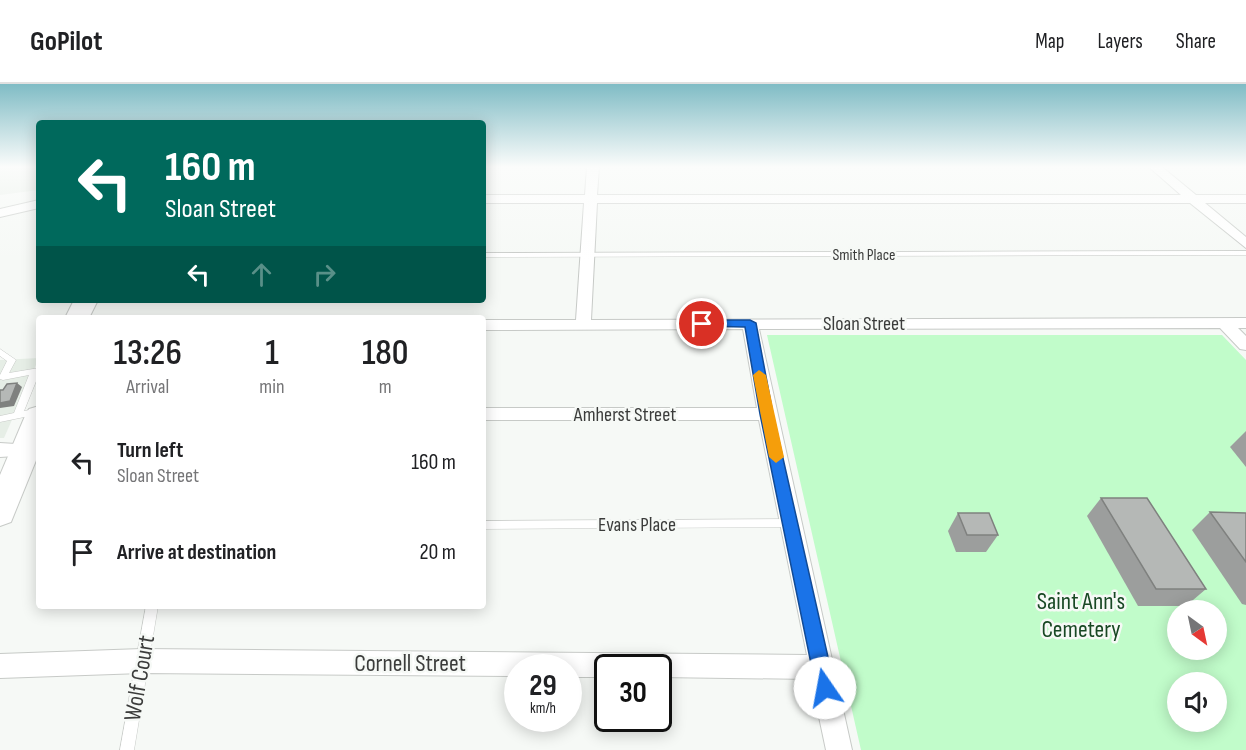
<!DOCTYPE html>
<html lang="en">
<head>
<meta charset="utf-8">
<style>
  :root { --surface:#fff; --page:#f6f6f6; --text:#202124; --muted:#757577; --line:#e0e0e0 }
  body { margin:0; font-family:"Sofia Sans Condensed",sans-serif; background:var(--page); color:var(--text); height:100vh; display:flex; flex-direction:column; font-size:22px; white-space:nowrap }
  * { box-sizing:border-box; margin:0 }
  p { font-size:20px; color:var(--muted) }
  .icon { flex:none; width:33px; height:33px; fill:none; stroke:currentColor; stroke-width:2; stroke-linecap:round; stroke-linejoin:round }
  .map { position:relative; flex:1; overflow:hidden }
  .sheet { position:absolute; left:36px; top:231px; width:450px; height:294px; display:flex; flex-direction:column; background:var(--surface); border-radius:6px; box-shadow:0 3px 15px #0003 }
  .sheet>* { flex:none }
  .guide { position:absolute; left:36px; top:36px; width:450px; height:183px; border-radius:6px; box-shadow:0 3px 15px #0003; background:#00695c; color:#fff; overflow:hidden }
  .needle { width:39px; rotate:147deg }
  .tools { position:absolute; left:1167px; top:516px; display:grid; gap:12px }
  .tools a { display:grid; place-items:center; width:60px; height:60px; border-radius:50%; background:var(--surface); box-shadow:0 3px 15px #0003; font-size:30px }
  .speed { position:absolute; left:504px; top:570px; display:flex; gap:12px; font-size:30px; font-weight:700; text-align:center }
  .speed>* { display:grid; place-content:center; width:78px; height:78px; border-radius:50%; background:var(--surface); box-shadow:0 3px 15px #0003; line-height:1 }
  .speed small { font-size:15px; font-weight:400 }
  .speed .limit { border:3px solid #111; border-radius:9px; background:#fff; color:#111 }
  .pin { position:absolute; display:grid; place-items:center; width:51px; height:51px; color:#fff; margin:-26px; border:3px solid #fff; border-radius:50%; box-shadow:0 2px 6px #0007 }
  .me { position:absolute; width:66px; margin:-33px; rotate:348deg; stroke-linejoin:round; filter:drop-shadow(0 0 4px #0008) }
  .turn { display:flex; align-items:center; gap:21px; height:126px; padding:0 30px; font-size:27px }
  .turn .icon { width:78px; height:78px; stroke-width:2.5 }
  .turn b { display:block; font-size:42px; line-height:51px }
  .lanes { display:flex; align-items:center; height:57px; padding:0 30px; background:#0003; justify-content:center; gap:30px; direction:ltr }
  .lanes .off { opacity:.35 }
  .eta { display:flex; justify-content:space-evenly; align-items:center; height:102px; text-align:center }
  .eta b { font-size:36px; font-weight:600; line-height:42px }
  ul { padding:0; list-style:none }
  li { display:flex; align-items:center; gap:18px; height:90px; padding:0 30px }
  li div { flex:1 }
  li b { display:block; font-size:22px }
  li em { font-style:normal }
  header { display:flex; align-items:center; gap:36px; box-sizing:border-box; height:84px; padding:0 30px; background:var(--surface); border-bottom:2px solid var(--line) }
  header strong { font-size:28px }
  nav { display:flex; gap:33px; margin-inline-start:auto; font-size:21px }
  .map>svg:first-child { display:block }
  .built { fill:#e6eee6 }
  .green { fill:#c1fcca; fill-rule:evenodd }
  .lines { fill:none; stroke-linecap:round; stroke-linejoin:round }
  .service-casing { stroke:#c7cac7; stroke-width:1 }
  .minor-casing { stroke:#c7cac7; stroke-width:2 }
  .primary-casing { stroke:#c7cac7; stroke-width:2 }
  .service { fill:#fff; fill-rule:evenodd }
  .minor { fill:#fff; fill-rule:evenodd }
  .primary { fill:#fff; fill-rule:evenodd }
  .wall { fill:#9c9e9d }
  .shaded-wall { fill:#7f817f }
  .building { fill:#b5b8b6; stroke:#7f817f; stroke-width:1.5 }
  .route { fill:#1a73e8; stroke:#114b97; stroke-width:1.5 }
  .slow { fill:#f59e0b }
  .labels { text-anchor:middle; stroke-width:5; stroke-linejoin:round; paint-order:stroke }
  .far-street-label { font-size:16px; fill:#3b3c3b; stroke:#f6f9f6 }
  .street-label { font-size:20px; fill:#3b3c3b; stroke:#f6f9f6 }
  .near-park-label { font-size:24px; fill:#184824; stroke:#f6f9f6 }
  .near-street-label { font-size:24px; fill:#3b3c3b; stroke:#f6f9f6 }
</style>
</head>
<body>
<header>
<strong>GoPilot</strong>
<nav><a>Map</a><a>Layers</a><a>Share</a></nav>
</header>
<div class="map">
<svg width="1246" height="666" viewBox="0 0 1246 666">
  <rect width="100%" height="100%" fill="#f6f9f6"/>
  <g class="built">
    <polygon points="0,83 39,83 39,106 0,111"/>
    <polygon points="39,274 4,354 0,354 0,276"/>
  </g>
  <path class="green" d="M767,251H1222L1246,276V666H861ZM1178,526H1216V566H1178ZM1178,598H1216V638H1178Z"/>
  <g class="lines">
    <g class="service-casing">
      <g id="service">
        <polygon points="1246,167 1246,171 483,173 483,169"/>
        <polygon points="0,265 16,276 9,289 39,284 39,290 24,327 39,324 39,330 0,338 0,332 14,329 29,291 3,296 0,295 0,291 7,277 0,272"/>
        <polygon points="790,435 794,436 795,439 794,442 790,443 483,445 483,437"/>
        <polygon points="146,522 158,522 134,666 120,666"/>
      </g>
    </g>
    <g class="minor-casing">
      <g id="minor">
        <polygon points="587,83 599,83 597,111 1181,111 1149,83 1162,83 1196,111 1246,111 1246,119 1205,119 1246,153 1246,164 1190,119 597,119 591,236 1246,234 1246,244 1238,244 1246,252 1246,266 1240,265 1220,244 759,245 852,666 826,666 811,595 658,593 658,584 608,584 608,593 568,593 568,584 518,584 518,592 142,589 0,594 0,570 142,565 807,571 759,336 483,336 483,324 757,324 743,245 483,246 483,236 576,236 584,119 483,119 483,111 585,111"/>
        <polygon points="39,116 39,124 0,133 0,125"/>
        <polygon points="0,359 32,361 34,366 32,371 0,373"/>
      </g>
    </g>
    <g class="primary-casing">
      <g id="primary">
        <polygon points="74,216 98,216 89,234 65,234"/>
        <polygon points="39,322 39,369 11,438 0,442 0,391 25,332 29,325"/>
      </g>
    </g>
    <use href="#service" class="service"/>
    <use href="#minor" class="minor"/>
    <use href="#primary" class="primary"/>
  </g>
  <g class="wall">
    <polygon points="1246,347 1246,383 1230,363"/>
    <polygon points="1101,414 1206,505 1186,522 1138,522 1087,432"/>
    <polygon points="1210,428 1246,429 1246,521 1242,520 1192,446"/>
    <polygon points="958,429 998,451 986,468 956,468 948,447"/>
  </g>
  <polygon class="shaded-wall" points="17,299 22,303 14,322 0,324 0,319"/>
  <g class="building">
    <polygon points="17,299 10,317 0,319 0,306 3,306 7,300"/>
    <polygon points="1101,414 1147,414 1206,505 1156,505"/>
    <polygon points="1210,428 1246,429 1246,478"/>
    <polygon points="958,429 989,429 998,451 967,451"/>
  </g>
  <linearGradient id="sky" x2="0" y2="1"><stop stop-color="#80bcc5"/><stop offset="0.47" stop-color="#fbfcfb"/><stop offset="1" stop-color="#fbfcfb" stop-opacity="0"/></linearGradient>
  <rect width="1246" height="176" fill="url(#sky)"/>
  <polygon class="route" points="702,236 750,236 756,239 773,330 835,604 832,610 825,613 819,610 816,604 760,330 745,243 698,242 698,237"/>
  <polygon class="slow" points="759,286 766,291 784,373 776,379 769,373 753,291"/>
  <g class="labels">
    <g class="far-street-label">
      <text x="864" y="176">Smith Place</text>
    </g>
    <g class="street-label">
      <text x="864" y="246">Sloan Street</text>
      <text x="625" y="337">Amherst Street</text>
      <text x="637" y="447">Evans Place</text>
    </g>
    <g class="near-park-label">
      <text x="1081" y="525">Saint Ann's<tspan x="1081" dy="28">Cemetery</tspan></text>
    </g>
    <g class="near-street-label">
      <text x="410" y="587">Cornell Street</text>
      <text transform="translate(139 594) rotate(-80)" y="8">Wolf Court</text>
    </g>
  </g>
</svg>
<div class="tools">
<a><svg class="needle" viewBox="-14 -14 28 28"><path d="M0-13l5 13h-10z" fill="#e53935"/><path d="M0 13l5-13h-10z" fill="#757577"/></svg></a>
<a><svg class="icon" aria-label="sound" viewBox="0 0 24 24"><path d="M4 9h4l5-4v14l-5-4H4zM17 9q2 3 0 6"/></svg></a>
</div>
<div class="speed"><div>29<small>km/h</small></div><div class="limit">30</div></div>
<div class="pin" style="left:702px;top:240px;background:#d93025"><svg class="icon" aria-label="arrive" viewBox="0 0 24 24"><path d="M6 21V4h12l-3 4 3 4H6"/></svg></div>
<svg class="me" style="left:825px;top:604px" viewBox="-20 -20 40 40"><circle r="19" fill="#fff"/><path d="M0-13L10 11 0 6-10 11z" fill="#1a73e8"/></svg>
<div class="guide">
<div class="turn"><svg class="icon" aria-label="left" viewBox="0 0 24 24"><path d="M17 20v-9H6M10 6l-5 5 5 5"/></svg><div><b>160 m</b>Sloan Street</div></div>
<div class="lanes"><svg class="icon" aria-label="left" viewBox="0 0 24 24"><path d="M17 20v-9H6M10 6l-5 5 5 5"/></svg><svg class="icon off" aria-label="ahead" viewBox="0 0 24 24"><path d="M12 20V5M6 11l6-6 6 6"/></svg><svg class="icon off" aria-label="right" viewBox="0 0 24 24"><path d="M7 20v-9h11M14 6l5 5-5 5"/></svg></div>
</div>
<section class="sheet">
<div class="eta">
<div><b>13:26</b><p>Arrival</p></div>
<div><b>1</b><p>min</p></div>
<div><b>180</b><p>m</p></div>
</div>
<ul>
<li><svg class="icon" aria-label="left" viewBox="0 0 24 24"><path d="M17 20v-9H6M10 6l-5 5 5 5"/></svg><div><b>Turn left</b><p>Sloan Street</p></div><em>160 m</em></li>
<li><svg class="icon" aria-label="arrive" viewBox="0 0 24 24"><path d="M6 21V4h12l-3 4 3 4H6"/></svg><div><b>Arrive at destination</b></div><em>20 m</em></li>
</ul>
</section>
</div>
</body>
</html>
